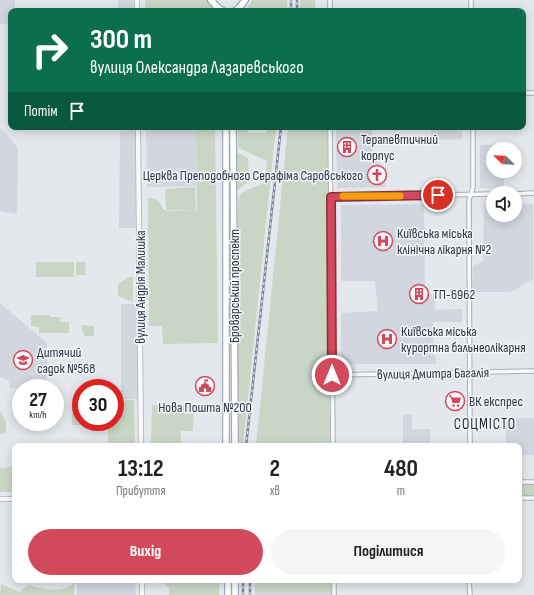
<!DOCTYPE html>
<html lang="uk">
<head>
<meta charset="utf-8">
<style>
  :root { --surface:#fff; --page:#f6f6f6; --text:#222; --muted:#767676; --accent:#d1495b }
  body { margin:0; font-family:"Sofia Sans Condensed",sans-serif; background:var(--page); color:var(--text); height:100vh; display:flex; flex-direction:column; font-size:15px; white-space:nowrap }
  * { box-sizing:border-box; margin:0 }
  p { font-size:13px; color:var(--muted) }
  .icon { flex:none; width:22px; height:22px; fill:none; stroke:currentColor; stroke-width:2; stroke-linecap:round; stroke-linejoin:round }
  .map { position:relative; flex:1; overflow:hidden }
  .panel { position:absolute; left:12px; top:443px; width:510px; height:140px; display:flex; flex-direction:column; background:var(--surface); border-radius:8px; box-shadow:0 2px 10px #0003 }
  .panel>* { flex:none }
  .guide { position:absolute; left:8px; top:8px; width:518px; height:122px; border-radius:8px; box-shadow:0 2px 10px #0003; background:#0b6e4f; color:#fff; overflow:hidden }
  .needle { width:26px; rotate:293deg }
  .controls { position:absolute; left:486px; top:142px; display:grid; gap:8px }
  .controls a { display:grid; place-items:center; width:36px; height:36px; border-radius:50%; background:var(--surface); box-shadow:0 2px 10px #0003; font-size:20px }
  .speed { position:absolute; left:12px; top:379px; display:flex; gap:8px; font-size:20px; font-weight:700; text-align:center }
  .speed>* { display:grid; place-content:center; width:52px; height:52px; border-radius:50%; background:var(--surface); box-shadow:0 2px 10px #0003; line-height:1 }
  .speed small { font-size:10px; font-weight:400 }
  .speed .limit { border:6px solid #d22; background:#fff; color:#111 }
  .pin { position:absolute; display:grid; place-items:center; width:34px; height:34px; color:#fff; margin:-17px; border:2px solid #fff; border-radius:50%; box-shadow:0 1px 4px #0007 }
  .me { position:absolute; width:44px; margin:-22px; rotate:0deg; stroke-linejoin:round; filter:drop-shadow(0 0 3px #0008) }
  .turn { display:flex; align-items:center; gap:14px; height:84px; padding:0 16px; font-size:18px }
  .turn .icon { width:52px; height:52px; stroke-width:2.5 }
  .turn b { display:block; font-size:28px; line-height:34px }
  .then { display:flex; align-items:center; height:38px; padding:0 16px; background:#0003; gap:8px; font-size:15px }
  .eta { display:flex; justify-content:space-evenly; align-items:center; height:68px; text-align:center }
  .eta b { font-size:24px; font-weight:700; line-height:28px }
  .action { display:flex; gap:8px; margin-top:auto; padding:8px 16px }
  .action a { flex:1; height:46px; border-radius:24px; background:var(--accent); color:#fff; font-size:16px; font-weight:700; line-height:46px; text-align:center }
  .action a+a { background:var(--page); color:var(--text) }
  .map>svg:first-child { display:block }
  .built { fill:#d2d6de }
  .green { fill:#c9d6c5 }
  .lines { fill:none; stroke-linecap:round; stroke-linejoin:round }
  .minor-casing { stroke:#a9aeb7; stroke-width:5.5 }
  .tertiary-casing { stroke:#a9aeb7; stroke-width:6 }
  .primary-casing { stroke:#a3abb8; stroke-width:8 }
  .trunk-casing { stroke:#8b94a3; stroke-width:8 }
  .minor { stroke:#f7f8fa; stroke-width:3.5 }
  .tertiary { stroke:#f7f8fa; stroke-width:4.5 }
  .primary { stroke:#fff; stroke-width:5.5 }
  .trunk { stroke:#fff; stroke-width:6 }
  .rail-casing { stroke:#7d8696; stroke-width:2.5 }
  .rail { stroke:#f4f6f9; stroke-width:1; stroke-dasharray:3; stroke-linecap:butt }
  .route-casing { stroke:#882f3b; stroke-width:10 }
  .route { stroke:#d1495b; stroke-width:7 }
  .slow { stroke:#f59e0b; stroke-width:7 }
  .labels { text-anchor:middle; stroke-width:3; stroke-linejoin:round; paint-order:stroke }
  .poi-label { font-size:14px; fill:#2b3445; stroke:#f4f6f9; text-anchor:start }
  .street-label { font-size:14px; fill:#2b3445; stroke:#f4f6f9 }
  .neighbourhood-label { font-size:15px; letter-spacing:1px; fill:#1d2536; stroke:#f4f6f9 }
</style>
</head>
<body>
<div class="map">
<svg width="534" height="595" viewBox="0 0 534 595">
  <rect width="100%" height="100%" fill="#e4e7ec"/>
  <g class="built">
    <polygon points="0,0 15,0 15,11 11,11 11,24 0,24"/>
    <rect x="118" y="0" width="17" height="11"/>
    <polygon points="146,127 196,127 196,186 147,187"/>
    <polygon points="336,127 372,127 373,162 380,162 381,171 385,171 385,187 337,188"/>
    <polygon points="431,127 462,127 462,139 431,140"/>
    <polygon points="0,128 7,134 18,149 17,214 0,211"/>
    <polygon points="135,130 136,228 119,228 120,131"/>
    <polygon points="504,144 504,149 493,149 493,171 504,171 504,188 480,188 480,145"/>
    <polygon points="424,204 425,294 435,295 435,310 462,309 462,322 433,322 434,356 436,356 436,364 341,364 341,313 378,311 375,281 341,281 341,205"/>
    <polygon points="484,204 493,204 493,215 515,215 515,204 533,204 533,279 511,292 472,292 473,266 483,261"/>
    <polygon points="0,303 47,343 47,388 9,388 9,381 0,377"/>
    <polygon points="121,304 136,304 138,399 121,399"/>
    <polygon points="403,415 412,415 412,429 430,429 430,446 403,446"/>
    <polygon points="506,418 534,418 534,455 519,455 519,446 506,446"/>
    <polygon points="77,580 135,580 136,595 77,595"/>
    <rect x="255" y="592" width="76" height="3"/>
  </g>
  <g class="green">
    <polygon points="145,0 207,0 216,11 146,11"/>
    <polygon points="252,0 287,0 287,11 245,11"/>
    <polygon points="300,0 315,0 315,11 299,11"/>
    <path d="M196,127H215L218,343L163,344L162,326H149L148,198C162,198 158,205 166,211L197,210Z"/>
    <path d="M238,127H248V133H267V127H276L243,446H239L236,233C241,222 234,198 243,192C250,188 258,186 265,183L267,161L239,148L238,145Z"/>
    <polygon points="288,127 327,127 330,446 256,446"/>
    <polygon points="235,151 248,158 249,180 247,183 236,191"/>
    <polygon points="195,187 196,210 166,210 165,189"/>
    <rect x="36" y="262" width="38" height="15"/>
    <polygon points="76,262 85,262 86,275 76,275"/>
    <polygon points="129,277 133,277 133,302 118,296 118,284"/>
    <polygon points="31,315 50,315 50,317 60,317 61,322 69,322 69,333 39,333 39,327 31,326"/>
    <polygon points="81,325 94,326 94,336 84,336"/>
    <polygon points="134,400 135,446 108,446 108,422 115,422 115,401"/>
    <polygon points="81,401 81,422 94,422 94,425 72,425 72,402"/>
    <polygon points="152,405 194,406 193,431 181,431 181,446 151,446"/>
    <polygon points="0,411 6,422 6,433 0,434"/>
    <polygon points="15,467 15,492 0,492 0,468"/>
    <polygon points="519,484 534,484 534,495 519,496"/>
    <polygon points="162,580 219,580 219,595 169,595 169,588"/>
    <polygon points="254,580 331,580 331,592 255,592"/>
    <path d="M74,582V595H0L1,584L20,592C22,589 25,587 28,586C31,585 37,588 40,588C51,590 67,592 74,582Z"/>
  </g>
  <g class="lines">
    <g class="minor-casing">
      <g id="minor">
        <polyline points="330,0 330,11"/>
        <polyline points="471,0 471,11"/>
        <polyline points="523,93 534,93"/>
        <polyline points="330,127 333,446"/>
        <polyline points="515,194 534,193"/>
        <polyline points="331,197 493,194"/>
        <polyline points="332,375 534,371"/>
        <polyline points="470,446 469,200 473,187 473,127"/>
        <polyline points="519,482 534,482"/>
        <polyline points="519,498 534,498"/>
        <polyline points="334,580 334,595"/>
        <polyline points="469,580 470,595"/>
      </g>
    </g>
    <g class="tertiary-casing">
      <g id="tertiary">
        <polyline points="137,0 137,11"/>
        <polyline points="138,127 141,446"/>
        <polyline points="0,499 15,499"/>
        <polyline points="142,580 142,595"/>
      </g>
    </g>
    <g class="primary-casing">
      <g id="primary">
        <polyline points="226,127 226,446"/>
        <polyline points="233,127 235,446"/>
        <polyline points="228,580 228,595"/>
        <polyline points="235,580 235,595"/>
      </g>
    </g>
    <g class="trunk-casing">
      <g id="trunk">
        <polyline points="211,0 217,7 223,11"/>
        <polyline points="235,11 240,7 245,0"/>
      </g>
    </g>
    <use href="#minor" class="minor"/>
    <use href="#tertiary" class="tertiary"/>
    <use href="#primary" class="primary"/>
    <use href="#trunk" class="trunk"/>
    <g class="rail-casing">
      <g id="rail">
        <polyline points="291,0 291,11"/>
        <polyline points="297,11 297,0"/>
        <polyline points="246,446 281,127"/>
        <polyline points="243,580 243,595"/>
        <polyline points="250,580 250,595"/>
      </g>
    </g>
    <use href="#rail" class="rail"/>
  </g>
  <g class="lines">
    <g class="route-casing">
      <polyline id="route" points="332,375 331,197 438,195"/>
    </g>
    <use href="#route" class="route"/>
    <polyline class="slow" points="343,196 400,196"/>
  </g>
  <defs>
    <g id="building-ring" transform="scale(1)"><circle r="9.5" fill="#f4f6f9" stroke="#d1495b" stroke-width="1.5"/><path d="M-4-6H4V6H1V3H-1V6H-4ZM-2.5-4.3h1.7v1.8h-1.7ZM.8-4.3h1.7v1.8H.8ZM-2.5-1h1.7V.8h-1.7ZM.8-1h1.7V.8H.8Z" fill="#d1495b"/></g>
    <g id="church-ring" transform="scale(1)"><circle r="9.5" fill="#f4f6f9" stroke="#d1495b" stroke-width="1.5"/><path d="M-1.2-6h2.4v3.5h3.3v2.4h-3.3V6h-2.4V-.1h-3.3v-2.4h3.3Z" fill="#d1495b"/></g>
    <g id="hospital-ring" transform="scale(1)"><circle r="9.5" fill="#f4f6f9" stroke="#d1495b" stroke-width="1.5"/><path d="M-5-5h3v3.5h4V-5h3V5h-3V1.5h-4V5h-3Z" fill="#d1495b"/></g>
    <g id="school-ring" transform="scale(1)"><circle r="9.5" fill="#f4f6f9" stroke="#d1495b" stroke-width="1.5"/><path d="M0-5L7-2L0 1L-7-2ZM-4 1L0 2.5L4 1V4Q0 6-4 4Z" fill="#d1495b"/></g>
    <g id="civic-ring" transform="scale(1)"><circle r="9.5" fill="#f4f6f9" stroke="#d1495b" stroke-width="1.5"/><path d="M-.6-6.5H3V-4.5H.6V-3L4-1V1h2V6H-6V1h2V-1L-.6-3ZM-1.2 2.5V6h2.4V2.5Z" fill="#d1495b"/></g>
    <g id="supermarket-ring" transform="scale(1)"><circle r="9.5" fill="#f4f6f9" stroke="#d1495b" stroke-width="1.5"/><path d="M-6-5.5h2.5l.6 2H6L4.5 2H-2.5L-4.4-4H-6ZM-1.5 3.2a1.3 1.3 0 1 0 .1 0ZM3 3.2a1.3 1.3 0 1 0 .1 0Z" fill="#d1495b"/></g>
  </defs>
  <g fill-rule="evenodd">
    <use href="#building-ring" x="347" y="147"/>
    <use href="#church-ring" x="377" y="175"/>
    <use href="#hospital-ring" x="383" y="241"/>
    <use href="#building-ring" x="419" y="294"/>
    <use href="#hospital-ring" x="387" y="339"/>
    <use href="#school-ring" x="23" y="360"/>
    <use href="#civic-ring" x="205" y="386"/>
    <use href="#supermarket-ring" x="455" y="401"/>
  </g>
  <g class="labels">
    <g class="poi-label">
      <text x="361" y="144">Терапевтичний<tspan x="361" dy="16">корпус</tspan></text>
      <text x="363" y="180" text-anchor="end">Церква Преподобного Серафіма Саровського</text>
      <text x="397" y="238">Київська міська<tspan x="397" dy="16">клінічна лікарня №2</tspan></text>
      <text x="433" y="299">ТП-6962</text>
      <text x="401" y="336">Київська міська<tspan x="401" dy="16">курортна бальнеолікарня</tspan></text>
      <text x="37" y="357">Дитячий<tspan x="37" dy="16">садок №568</tspan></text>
      <text x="469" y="406">ВК експрес</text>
      <text x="205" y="412" text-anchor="middle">Нова Пошта №200</text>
    </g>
    <g class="street-label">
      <text transform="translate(234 286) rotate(-90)" y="5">Броварський проспект</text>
      <text transform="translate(140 287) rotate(-90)" y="5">вулиця Андрія Малишка</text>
      <text transform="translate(433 373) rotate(-1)" y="5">вулиця Дмитра Багалія</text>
    </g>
    <g class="neighbourhood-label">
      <text x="485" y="429">СОЦМІСТО</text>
    </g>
  </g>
</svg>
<div class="controls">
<a><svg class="needle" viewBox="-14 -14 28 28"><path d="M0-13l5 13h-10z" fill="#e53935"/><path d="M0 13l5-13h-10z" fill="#767676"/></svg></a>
<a><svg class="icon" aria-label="sound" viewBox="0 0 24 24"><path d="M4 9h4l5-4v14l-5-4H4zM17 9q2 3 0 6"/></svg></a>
</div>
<div class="speed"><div>27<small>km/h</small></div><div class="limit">30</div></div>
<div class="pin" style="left:438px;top:195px;background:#d93025"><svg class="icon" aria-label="arrive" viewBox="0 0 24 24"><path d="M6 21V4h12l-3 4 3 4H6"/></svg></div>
<svg class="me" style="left:332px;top:375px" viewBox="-20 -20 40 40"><circle r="17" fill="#d1495b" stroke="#fff" stroke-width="3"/><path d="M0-11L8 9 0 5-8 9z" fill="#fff"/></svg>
<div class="guide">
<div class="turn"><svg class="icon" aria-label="right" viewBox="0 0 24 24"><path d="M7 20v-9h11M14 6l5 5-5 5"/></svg><div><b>300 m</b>вулиця Олександра Лазаревського</div></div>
<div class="then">Потім<svg class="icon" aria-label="arrive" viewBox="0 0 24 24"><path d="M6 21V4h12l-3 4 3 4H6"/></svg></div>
</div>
<section class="panel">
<div class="eta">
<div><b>13:12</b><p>Прибуття</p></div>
<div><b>2</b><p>хв</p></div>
<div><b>480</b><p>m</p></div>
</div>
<div class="action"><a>Вихід</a><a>Поділитися</a></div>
</section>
</div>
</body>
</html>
